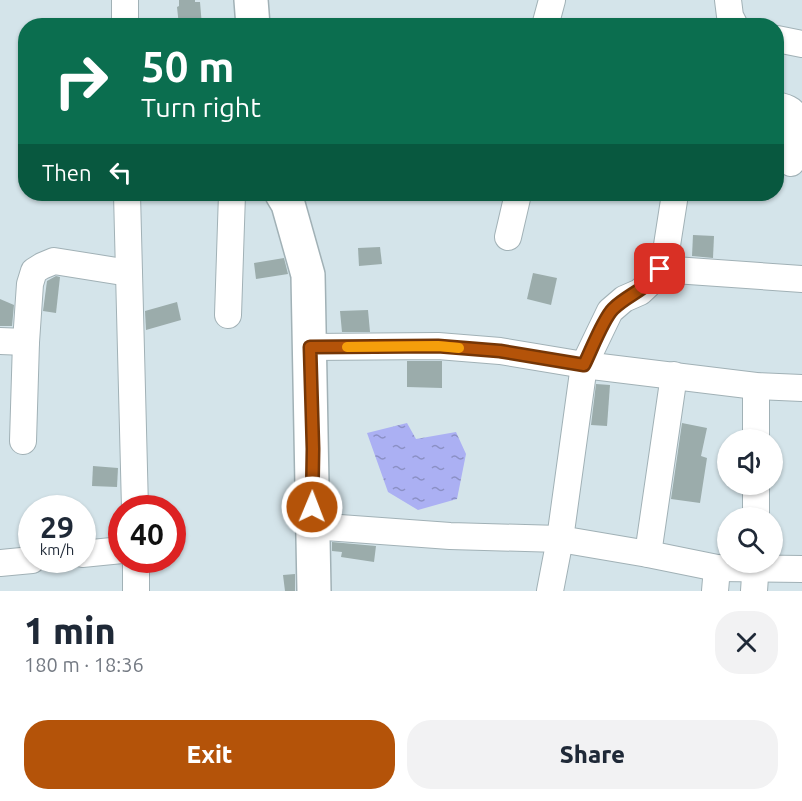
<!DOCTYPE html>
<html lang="en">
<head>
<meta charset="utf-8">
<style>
  :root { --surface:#fff; --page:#f2f2f3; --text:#1f2937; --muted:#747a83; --accent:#b45309 }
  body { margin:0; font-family:Ubuntu,sans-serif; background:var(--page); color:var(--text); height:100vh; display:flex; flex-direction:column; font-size:22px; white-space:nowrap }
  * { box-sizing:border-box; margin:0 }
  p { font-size:20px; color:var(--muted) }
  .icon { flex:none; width:33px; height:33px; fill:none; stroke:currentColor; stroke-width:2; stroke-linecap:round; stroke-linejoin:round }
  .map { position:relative; height:591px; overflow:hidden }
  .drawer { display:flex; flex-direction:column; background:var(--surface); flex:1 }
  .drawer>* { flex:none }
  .top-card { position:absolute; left:18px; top:18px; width:766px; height:183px; border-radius:24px; box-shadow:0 2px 4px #0004; background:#0b6e4f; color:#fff; overflow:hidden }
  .buttons { position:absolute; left:717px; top:429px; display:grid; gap:12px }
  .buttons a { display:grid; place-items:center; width:66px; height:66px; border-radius:50%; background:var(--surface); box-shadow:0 2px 4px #0004; font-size:30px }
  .speed { position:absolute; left:18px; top:495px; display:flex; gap:12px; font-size:30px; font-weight:700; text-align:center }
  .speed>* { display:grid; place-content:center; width:78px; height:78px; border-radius:50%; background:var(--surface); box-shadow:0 2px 4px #0004; line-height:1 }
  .speed small { font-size:15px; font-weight:400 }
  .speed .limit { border:9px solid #d22; background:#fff; color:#111 }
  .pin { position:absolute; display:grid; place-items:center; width:51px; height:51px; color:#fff; margin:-26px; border-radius:12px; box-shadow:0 3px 9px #0006 }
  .me { position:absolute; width:66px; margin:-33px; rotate:1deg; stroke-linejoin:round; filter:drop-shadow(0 0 4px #0008) }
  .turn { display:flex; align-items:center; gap:21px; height:126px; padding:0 24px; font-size:27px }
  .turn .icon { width:78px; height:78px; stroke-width:2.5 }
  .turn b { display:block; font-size:42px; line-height:51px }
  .then { display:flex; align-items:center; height:57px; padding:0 24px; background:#0003; gap:12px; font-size:22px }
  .round { display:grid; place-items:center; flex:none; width:63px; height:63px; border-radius:24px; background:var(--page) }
  .summary { display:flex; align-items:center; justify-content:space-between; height:102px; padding:0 24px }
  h1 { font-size:36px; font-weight:800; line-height:45px }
  .button { display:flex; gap:12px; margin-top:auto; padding:12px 24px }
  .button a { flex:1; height:69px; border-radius:24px; background:var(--accent); color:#fff; font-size:24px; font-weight:800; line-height:69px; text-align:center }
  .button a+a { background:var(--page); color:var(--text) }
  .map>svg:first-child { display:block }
  .water { fill:url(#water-ripples) }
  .building { fill:#9bacab }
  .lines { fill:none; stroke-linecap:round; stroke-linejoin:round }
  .street-casing { stroke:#a1b1b6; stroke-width:28 }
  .secondary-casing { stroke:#a1b1b6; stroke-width:36 }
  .street { stroke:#fff; stroke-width:26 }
  .secondary { stroke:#fff; stroke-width:33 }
  .route-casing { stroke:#753606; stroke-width:15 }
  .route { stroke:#b45309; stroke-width:10 }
  .slow { stroke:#f59e0b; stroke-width:10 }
</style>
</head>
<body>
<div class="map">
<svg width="802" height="591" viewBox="0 0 802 591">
  <defs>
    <pattern id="water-ripples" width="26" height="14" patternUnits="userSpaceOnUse" patternTransform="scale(1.5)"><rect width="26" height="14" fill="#abb0f3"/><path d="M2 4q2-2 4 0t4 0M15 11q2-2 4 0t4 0" fill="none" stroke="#8b90c5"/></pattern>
  </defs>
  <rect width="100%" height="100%" fill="#d4e4ea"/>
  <polygon class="water" points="407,423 416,439 456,432 466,454 457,499 418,510 388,492 367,433"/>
  <g class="building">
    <polygon points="179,0 195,0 195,2 200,2 202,26 179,26 177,7 179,6"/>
    <polygon points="693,235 714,236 713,258 692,256"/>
    <polygon points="380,247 382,264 359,266 358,248"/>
    <polygon points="284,258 288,274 256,279 254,263"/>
    <polygon points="533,273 557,278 551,305 527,299"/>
    <polygon points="56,276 60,277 56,313 43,311 47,281"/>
    <polygon points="0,299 14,305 12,326 0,326"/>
    <polygon points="177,302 181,320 146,330 145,311"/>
    <polygon points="368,310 370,332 342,332 340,311"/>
    <polygon points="407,361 442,361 442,388 407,387"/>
    <polygon points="596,384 610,385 607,426 591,425"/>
    <polygon points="682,423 707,428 701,456 707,458 700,503 671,499"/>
    <polygon points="93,466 118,468 117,487 92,486"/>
    <polygon points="332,542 376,546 374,562 341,557 342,552 332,551"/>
    <polygon points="295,574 295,591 285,591 283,575"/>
  </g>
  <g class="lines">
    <g class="street-casing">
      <g id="street">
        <polyline points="125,0 125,26"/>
        <polyline points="728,0 730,16 735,26"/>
        <polyline points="545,26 552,0"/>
        <polyline points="777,39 802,44"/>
        <path d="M777,105C783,107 791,108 794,114C799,124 792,152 791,163"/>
        <polyline points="127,194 135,508"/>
        <polyline points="508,237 518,194"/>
        <polyline points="660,269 802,279"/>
        <polyline points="228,315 232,194"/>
        <polyline points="0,341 26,342"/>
        <polyline points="310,347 438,346 500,351 584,365 756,386 802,388"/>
        <polyline points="756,440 756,386"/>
        <polyline points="23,441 26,342 30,284 34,271 42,266 54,261 129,273"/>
        <polyline points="756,518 756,484"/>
        <polyline points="312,526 450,536 560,539 648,554 717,568 802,569"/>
        <polyline points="82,554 122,550"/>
        <polyline points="648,554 674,375"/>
        <polyline points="136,560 136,591"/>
        <polyline points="0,563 32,560"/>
        <polyline points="550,591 560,539 584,365 610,311 624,299 640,292 656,277 660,269 665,258 675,194"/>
        <polyline points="715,591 717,568"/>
        <polyline points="754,591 756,562"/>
      </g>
    </g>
    <g class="secondary-casing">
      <g id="secondary">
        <polyline points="251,0 253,26"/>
        <polyline points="282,194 288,204 308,275 314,591"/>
      </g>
    </g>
    <use href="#street" class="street"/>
    <use href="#secondary" class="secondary"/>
  </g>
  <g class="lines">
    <g class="route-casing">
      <path id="route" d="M312,507L313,449L310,347L438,346L500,351L584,365C591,351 603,319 613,309C628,294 649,289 660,269"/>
    </g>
    <use href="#route" class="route"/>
    <polyline class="slow" points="347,347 438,346 459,348"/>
  </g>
</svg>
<div class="buttons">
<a><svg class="icon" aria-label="sound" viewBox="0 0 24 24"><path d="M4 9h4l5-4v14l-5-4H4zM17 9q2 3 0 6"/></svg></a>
<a><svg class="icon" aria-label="search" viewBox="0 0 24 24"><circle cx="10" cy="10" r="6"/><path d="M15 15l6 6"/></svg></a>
</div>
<div class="speed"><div>29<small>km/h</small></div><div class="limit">40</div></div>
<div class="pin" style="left:660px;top:269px;background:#d93025"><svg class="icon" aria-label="arrive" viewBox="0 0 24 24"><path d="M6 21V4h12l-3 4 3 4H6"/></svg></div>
<svg class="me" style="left:312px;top:507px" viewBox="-20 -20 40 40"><circle r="17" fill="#b45309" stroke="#fff" stroke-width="3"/><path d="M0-11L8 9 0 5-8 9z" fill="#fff"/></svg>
<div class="top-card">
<div class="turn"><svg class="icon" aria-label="right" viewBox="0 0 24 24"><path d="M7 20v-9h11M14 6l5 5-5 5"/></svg><div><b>50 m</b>Turn right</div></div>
<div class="then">Then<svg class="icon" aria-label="left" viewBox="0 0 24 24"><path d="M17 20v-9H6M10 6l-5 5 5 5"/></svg></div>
</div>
</div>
<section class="drawer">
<div class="summary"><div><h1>1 min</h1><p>180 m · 18:36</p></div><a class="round"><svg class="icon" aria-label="close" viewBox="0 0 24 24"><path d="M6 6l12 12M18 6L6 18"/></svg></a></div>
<div class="button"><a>Exit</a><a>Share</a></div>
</section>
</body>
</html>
